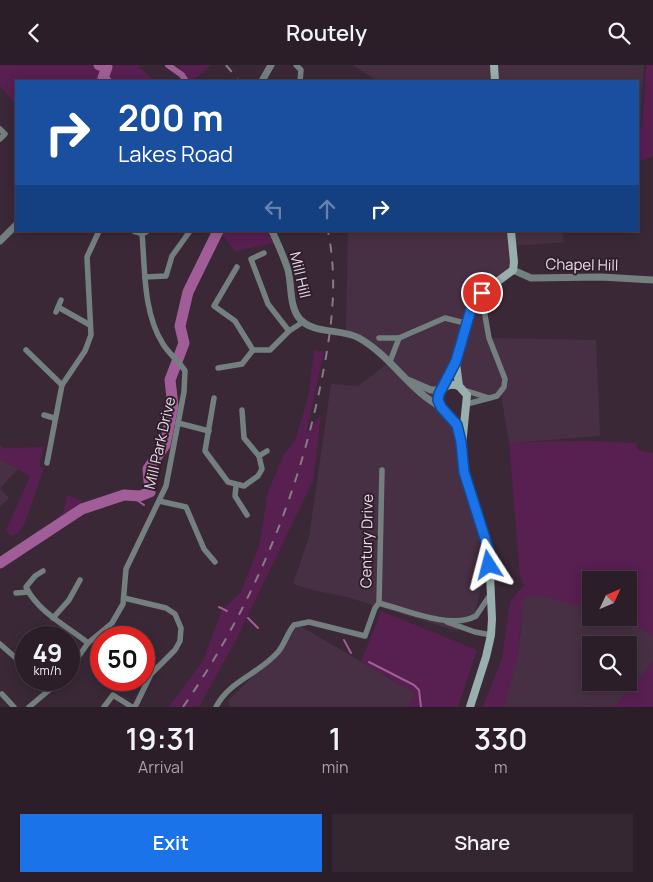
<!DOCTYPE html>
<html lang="en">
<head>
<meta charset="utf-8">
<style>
  :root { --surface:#2c1e29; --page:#342731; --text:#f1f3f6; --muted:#a6a2a8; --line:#483c46; --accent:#1a73e8 }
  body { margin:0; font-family:Manrope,sans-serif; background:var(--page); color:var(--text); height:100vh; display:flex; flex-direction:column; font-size:19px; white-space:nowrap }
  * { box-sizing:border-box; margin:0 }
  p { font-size:16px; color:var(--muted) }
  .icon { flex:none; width:28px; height:28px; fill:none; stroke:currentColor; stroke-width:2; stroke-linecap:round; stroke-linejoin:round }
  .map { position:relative; height:642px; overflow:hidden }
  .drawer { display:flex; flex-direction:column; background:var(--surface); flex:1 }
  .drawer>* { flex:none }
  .banner { position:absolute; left:15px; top:15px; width:624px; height:152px; border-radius:0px; box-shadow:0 2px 12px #0003,0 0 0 1px var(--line); background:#1a4fa0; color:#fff; overflow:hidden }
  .needle { width:32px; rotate:46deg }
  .buttons { position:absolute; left:582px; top:506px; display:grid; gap:10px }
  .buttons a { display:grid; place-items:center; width:55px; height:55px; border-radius:0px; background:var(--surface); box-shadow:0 2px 12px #0003,0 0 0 1px var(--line); font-size:25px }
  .speed { position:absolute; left:15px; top:561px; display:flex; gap:10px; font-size:25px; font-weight:700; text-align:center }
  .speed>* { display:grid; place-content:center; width:65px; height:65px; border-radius:50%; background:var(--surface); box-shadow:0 2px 12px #0003,0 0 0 1px var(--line); line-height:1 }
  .speed small { font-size:12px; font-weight:400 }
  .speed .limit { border:8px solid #d22; background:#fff; color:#111 }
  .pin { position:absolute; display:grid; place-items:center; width:42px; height:42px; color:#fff; margin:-21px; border:2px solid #fff; border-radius:50%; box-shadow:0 1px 5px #0007 }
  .me { position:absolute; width:55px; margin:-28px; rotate:351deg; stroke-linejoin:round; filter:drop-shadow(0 0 4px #0008) }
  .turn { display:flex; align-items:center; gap:18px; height:105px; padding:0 20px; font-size:22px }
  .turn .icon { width:65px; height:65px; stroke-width:2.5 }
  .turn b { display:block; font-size:35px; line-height:42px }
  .lanes { display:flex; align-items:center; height:48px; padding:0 20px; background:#0003; justify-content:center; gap:25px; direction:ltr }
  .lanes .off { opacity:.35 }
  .eta { display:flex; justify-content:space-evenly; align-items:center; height:85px; text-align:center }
  .eta b { font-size:30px; font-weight:600; line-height:35px }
  .action { display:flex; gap:10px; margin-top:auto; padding:10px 20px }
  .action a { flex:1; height:58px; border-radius:0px; background:var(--accent); color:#fff; font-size:20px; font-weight:600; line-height:58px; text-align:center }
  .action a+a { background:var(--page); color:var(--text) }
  header { display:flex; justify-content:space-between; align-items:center; height:65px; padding:0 20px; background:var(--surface); font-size:22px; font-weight:600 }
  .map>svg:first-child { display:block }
  .built { fill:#473043; fill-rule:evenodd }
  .green { fill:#581f51 }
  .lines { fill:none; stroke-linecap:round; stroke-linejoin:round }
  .stream { stroke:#a15d97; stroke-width:2 }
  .canal { stroke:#a15d97; stroke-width:6 }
  .river { stroke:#a15d97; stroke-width:11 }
  .minor { stroke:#73807f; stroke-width:5.5 }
  .tertiary { stroke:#73807f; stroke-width:7 }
  .secondary { stroke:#98afad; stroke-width:8 }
  .rail { stroke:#897a86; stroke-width:2; stroke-dasharray:9 9; stroke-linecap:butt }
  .route-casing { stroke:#114b97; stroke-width:12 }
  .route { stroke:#1a73e8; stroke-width:9 }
  .labels { text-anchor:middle; stroke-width:4; stroke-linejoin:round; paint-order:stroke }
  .street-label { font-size:15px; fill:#e7dbe4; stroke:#301e2d }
</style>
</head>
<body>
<header><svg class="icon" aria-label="back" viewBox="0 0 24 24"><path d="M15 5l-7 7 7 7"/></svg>Routely<svg class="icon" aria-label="search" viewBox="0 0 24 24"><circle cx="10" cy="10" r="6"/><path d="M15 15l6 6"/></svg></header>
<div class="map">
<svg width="653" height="642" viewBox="0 0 653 642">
  <rect width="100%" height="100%" fill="#3a2837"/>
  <g class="built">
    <polygon points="353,0 644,0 638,100 638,16 377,16"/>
    <polygon points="348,166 562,166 564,177 513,181 513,205 482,228 489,273 596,275 600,371 509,378 501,329 467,339 467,334 454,319 439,329 461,377 461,390 489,486 475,549 457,566 347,532 313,525 293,519 309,472 331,319 358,321 388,298 346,265"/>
    <polygon points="0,394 18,404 0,423 9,433 0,442"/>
    <path d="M573,528L591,535V552H629L653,561V642H500L517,595L522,557L518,531ZM591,580H629V618H591Z"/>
    <polygon points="293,557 415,628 408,642 231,642 228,636 277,587"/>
  </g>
  <g class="green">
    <polygon points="0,0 139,0 140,3 155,16 16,16 16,40 0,21"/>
    <polygon points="177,0 211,0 192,16"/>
    <polygon points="646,0 653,0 653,91 638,97 638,62 642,62"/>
    <polygon points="219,166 266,166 274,178 235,186"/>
    <polygon points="314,285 324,287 306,368 321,350 313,416 236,575 199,642 169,642 203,596 221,547 241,527 259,481 268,427 284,389 295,376 308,332"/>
    <polygon points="591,376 636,378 638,385 653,388 653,571 629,557 616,553 629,552 629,515 591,515 591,544 536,530 524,533 517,596 504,642 483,642 502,593 510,537 524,520 520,512 509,377"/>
    <polygon points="0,380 4,383 44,382 39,400 44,404 24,460 19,467 11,471 6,465 30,411 0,394"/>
    <polygon points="67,430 82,436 79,442 62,453 60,450 63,449"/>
    <polygon points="381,546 477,585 458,642 408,642 415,628 361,597"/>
    <polygon points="653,597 653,642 614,642"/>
  </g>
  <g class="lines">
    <g class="stream">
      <polyline points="124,430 134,433 144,440"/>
      <polyline points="219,542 227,546"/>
      <polyline points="248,553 258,563"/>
      <polyline points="344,575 351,588"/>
      <polyline points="369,597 414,620 419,625 421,642"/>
    </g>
    <polyline class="canal" points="168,0 182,10 186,16"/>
    <g class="river">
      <polyline points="99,0 107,2 103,13 106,16"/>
      <polyline points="0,498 82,444 124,430 140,431 150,427 148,404 165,380 173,341 170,315 184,278 180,261 188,227 218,166"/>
    </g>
    <g class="minor">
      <polyline points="296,0 301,5 300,16"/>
      <polyline points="0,74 5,69 0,64"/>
      <polyline points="264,188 251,194 268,239 289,266"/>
      <polyline points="237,202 214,241 235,256 253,285"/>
      <polyline points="145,212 166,211 172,191 190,166"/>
      <polyline points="58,242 90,260"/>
      <polyline points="56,247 61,235"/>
      <polyline points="379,273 399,273 445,253 465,258"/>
      <polyline points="26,285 62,320"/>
      <polyline points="391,294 399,273"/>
      <polyline points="218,303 242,299 253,285 270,285 289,266 303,257"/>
      <polyline points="464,325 489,333"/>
      <polyline points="214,333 205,386 228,417 244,421 258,411 262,404 259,391 244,373 242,345"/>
      <polyline points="467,339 497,331 504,322 505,314 489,273 483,239"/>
      <polyline points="44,350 54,353"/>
      <polyline points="178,358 209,366"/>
      <polyline points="259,391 267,386"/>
      <polyline points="47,398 62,320 85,286 91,270 87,192 99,166"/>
      <polyline points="236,421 235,431 247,450"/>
      <polyline points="159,436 186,442 204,484 215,497"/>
      <path d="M43,506L35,511L26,522C38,547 67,561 88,578"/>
      <polyline points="16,528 28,527"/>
      <polyline points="124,533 166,543 175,549 181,563 180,576 175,585 151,609 135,642"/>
      <polyline points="379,538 382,405"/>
      <path d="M379,538C406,545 450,565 476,551L490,530"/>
      <polyline points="53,553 69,535 80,515"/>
      <polyline points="447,557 475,567 491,570"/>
      <polyline points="0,579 26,602"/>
      <path d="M69,605L88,578L112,558L123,539L126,504L166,421L184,327L185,306C179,296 169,289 163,279C143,248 145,203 142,168"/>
      <polyline points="40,615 49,625"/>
      <polyline points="2,629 14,642"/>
      <polyline points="29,642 61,615"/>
      <polyline points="104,642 113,630 132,642"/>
      <path d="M216,642C229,616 259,609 278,587C285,579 287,568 294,560L309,557L365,571L375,543L379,538"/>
    </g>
    <g class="tertiary">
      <polyline points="262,16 271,0"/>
      <polyline points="135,166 142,168 146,166"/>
      <path d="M272,166C278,179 284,192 288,205C292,220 289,240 299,253C313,270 341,263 359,273C391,291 409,325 441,342"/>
      <polyline points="0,176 16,160"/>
      <polyline points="513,205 531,213 601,212 653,215"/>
      <polyline points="410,316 431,325 441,325"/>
    </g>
    <g class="secondary">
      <polyline points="494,0 495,16"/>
      <polyline points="456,298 459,321"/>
      <polyline points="444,322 456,296 471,244 482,228 513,205 514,197 511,166"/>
      <path d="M461,377C460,371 459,363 455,358C449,348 428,335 444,323C448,319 453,319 459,321L467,330L461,390L464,407L489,486L492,554L491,570L486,592L470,642"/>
    </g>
    <g class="rail">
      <polyline points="226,0 239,16"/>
      <path d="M183,642C252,543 299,430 322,313C332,263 338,216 328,166"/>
    </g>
  </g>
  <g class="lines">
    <g class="route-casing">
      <polyline id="route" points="482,228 471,244 456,296 439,329 438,335 441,342 457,360 461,377 464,407 489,486 489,500"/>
    </g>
    <use href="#route" class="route"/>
  </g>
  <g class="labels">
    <g class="street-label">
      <text transform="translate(582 200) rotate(1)" y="5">Chapel Hill</text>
      <text transform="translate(300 210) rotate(77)" y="5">Mill Hill</text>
      <text transform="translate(160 378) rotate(-77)" y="5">Mill Park Drive</text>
      <text transform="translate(367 476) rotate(-89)" y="5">Century Drive</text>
    </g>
  </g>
</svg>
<div class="buttons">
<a><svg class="needle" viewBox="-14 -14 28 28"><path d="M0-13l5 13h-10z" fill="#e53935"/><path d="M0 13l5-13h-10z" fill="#a6a2a8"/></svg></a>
<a><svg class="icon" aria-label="search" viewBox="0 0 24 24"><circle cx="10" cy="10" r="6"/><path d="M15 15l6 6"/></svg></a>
</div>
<div class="speed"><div>49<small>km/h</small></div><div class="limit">50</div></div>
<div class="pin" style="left:482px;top:228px;background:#d93025"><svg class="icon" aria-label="arrive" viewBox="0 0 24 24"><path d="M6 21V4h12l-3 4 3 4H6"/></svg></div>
<svg class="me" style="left:489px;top:500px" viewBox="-20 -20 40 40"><path d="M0-17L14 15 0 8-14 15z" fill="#1a73e8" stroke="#fff" stroke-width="4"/></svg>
<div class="banner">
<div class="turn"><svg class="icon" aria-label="right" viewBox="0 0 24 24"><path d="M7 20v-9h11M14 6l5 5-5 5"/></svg><div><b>200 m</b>Lakes Road</div></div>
<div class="lanes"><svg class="icon off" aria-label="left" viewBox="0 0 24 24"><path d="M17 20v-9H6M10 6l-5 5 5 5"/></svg><svg class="icon off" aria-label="ahead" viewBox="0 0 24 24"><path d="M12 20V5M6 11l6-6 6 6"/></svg><svg class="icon" aria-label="right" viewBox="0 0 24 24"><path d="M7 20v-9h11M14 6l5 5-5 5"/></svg></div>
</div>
</div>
<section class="drawer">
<div class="eta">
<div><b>19:31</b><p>Arrival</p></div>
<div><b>1</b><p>min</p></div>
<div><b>330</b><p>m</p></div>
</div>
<div class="action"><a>Exit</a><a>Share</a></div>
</section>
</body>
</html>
